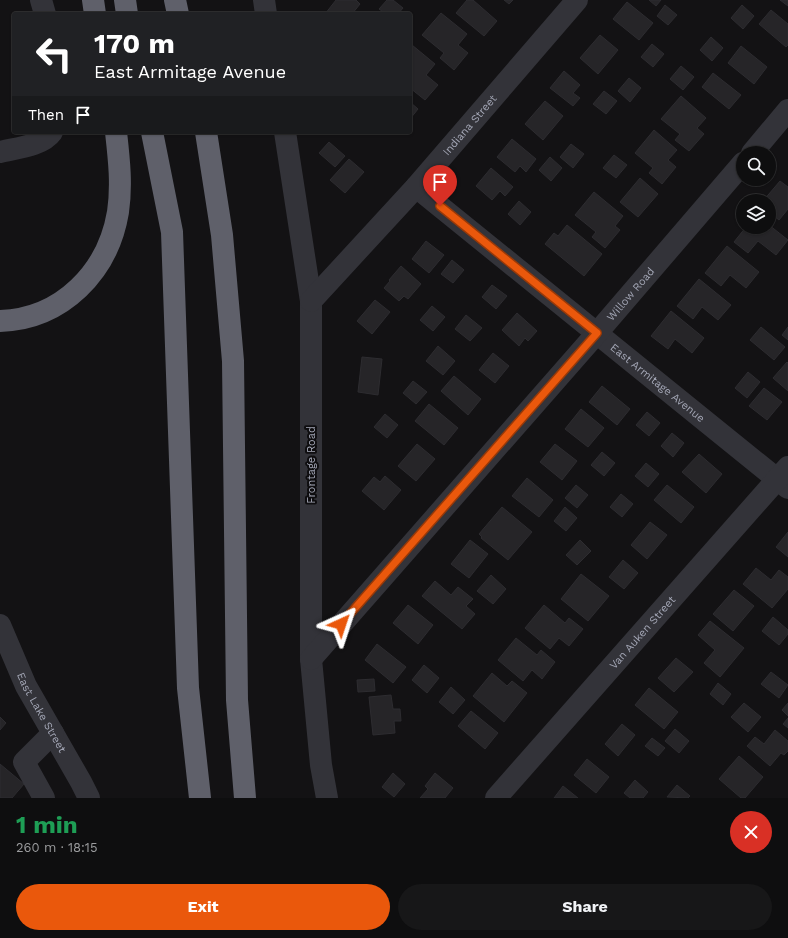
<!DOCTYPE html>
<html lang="en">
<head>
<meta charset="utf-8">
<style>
  :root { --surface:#0e0e0f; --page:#171718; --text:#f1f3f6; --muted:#9b9c9e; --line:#2e2e2f; --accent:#ea580c }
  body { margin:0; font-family:"Work Sans",sans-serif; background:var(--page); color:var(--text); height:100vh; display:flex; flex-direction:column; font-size:15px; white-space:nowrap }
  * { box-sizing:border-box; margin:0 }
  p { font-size:13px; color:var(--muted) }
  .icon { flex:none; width:22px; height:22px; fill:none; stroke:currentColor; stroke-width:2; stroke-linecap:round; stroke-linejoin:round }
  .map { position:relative; height:798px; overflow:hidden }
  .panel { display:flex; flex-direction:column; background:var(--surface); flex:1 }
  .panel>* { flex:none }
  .banner { position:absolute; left:12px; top:12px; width:400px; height:122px; border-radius:4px; box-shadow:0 1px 3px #0004,0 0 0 1px var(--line); background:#202124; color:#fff; overflow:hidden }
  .controls { position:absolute; left:736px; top:146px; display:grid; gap:8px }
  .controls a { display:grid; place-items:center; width:40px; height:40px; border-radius:50%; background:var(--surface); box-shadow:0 1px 3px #0004,0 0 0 1px var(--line); font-size:20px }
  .pin { position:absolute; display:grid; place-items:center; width:34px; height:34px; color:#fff; margin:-41px -17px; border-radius:50% 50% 50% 0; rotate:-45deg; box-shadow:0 0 4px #0007 }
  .pin .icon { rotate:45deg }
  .me { position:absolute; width:44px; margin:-22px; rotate:42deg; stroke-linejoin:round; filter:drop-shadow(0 0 3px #0008) }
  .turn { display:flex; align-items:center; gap:14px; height:84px; padding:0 16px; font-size:18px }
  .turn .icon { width:52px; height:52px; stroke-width:2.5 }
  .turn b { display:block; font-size:28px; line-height:34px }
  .then { display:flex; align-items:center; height:38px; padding:0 16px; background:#0003; gap:8px; font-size:15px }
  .round { display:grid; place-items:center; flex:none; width:42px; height:42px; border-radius:21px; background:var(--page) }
  .headline { display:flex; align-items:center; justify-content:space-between; height:68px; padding:0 16px }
  h1 { font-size:24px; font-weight:700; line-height:30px; color:#1e9e55 }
  .button { display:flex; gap:8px; margin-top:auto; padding:8px 16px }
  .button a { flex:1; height:46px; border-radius:24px; background:var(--accent); color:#fff; font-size:16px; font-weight:700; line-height:46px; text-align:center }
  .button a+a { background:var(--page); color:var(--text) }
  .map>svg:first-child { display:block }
  .building { fill:#262528; stroke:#2d2c30 }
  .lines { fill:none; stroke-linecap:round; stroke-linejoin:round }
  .minor { stroke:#333339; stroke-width:22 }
  .highway { stroke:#5f606a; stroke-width:22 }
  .route-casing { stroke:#983908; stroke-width:10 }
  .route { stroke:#ea580c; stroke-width:7 }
  .labels { text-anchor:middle; stroke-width:4; stroke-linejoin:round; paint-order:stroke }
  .street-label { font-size:11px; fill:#a3a6b5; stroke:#0e0d0f }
</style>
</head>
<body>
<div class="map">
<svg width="788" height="798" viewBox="0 0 788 798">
  <rect width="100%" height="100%" fill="#131214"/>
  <g class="building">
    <polygon points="336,0 356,0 360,4 352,14 325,14"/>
    <polygon points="387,0 393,0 403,8 398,14 386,14 379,9"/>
    <polygon points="467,0 473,0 497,21 484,36 456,13"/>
    <polygon points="504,0 513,0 509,4"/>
    <polygon points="649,0 661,0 656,6"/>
    <polygon points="780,0 788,0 788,6"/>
    <polygon points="627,2 653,23 639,40 613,19"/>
    <polygon points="665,5 677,15 668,25 657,16"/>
    <polygon points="742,5 754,16 743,29 731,18"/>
    <polygon points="771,10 788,24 788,45 786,47 759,24"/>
    <polygon points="441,13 467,34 458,45 468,53 454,70 440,58 444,53 422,35"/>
    <polygon points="600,35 618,50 598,74 580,58"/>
    <polygon points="711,37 723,48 712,61 700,50"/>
    <polygon points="652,44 664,54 653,67 641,57"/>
    <polygon points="412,45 435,64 426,75 438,85 425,100 410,88 410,47"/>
    <polygon points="741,46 767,67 754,84 728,63"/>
    <polygon points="681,66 694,77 683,90 670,79"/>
    <polygon points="564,71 580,85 573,93 580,98 573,106 550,88"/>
    <polygon points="713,73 741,95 729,109 702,87"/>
    <polygon points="629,78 641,88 630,102 618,91"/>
    <polygon points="604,91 617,101 606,114 593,104"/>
    <polygon points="681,96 706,118 697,128 704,134 689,151 675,140 680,134 661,119"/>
    <polygon points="545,101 563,116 543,140 525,124"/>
    <polygon points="410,102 418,109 410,119"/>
    <polygon points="654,130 677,150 668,160 676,167 662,184 649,173 653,168 635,153"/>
    <polygon points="512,139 536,159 526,172 520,166 515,172 497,157"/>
    <polygon points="329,142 345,156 335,167 319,153"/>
    <polygon points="571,144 584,154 573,168 560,157"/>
    <polygon points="614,155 627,165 616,178 603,168"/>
    <polygon points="550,157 562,168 551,181 539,170"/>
    <polygon points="349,159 364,172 345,193 330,180"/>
    <polygon points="491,168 513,187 505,196 500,191 492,200 476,186"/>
    <polygon points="640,178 658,194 638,217 620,202"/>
    <polygon points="780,181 788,187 788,209 779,220 769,212 769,201 763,201"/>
    <polygon points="594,192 623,216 615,226 620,230 605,248 592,237 596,232 575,215"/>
    <polygon points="519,201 531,212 520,225 508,214"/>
    <polygon points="567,225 602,254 584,276 545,244 554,233 558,236"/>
    <polygon points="769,225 788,240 776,255 758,241 748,253 734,242 746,227 769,227"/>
    <polygon points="426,241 444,255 429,273 412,259"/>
    <polygon points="727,246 759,272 746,288 730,275 721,286 705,273"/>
    <polygon points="452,260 464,270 453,283 441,274"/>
    <polygon points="401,266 421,284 408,299 404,296 399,301 384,288 390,281 389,280"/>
    <polygon points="699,279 731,305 718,320 702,307 693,319 677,306"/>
    <polygon points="492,285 507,296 496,309 482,297"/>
    <polygon points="375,300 390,312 372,334 357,321"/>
    <polygon points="432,306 445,317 433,331 420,320"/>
    <polygon points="671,311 704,338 692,353 675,339 668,349 651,336"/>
    <polygon points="517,313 537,331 528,341 525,338 519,346 502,330"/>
    <polygon points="466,315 482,328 470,341 455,329"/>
    <polygon points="761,327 785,347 774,360 750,340"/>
    <polygon points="788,327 788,340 782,335"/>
    <polygon points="438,346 455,361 443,375 426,361"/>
    <polygon points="493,353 509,366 495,383 479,370"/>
    <polygon points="362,357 382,359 378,395 358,392"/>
    <polygon points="787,362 788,363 788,391 773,378"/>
    <polygon points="748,372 760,382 747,398 735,388"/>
    <polygon points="454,376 481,399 468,415 441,391"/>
    <polygon points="413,381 427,392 416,404 403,393"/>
    <polygon points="602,386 630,409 617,425 589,402"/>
    <polygon points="764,388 782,402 767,420 749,406"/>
    <polygon points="429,404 458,428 444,445 415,421"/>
    <polygon points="581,409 604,428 588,447 565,429"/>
    <polygon points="647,412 660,423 649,436 636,425"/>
    <polygon points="385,414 398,425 387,438 374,427"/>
    <polygon points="672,433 684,443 673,457 661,446"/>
    <polygon points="417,444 435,459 416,481 398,466"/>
    <polygon points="555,444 577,461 562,480 540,462"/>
    <polygon points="602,452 615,463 604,476 591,465"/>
    <polygon points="699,454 722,474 706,493 682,472"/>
    <polygon points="646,463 659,474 648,487 635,476"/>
    <polygon points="385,476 401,490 384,510 362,491 374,477 380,482"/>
    <polygon points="527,478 553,500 539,517 512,496"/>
    <polygon points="576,485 588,495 577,508 565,498"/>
    <polygon points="667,485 694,507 681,523 654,500"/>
    <polygon points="621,494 633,504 622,517 610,507"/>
    <polygon points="502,507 532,532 508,560 481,538 482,537 479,534"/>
    <polygon points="565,507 577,518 566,531 554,521"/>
    <polygon points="650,522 667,535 647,559 631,545"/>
    <polygon points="788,532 788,557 776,547"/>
    <polygon points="470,540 488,554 469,578 451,564"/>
    <polygon points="580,540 591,551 577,565 566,555"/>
    <polygon points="623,560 638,573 624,589 609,577"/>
    <polygon points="756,568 771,580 779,570 788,577 788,589 772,608 743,584"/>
    <polygon points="581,574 609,596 588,621 561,599"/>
    <polygon points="491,575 506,589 493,604 477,591"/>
    <polygon points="435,581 451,595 458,587 473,599 466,606 475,614 462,629 422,596"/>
    <polygon points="734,590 754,606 733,631 713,614"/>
    <polygon points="408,605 433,625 418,644 393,623"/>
    <polygon points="544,605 565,623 569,618 583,629 569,646 559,638 550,649 525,628"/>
    <polygon points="773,617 788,630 788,634 779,645 762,631"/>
    <polygon points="710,621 744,648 720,677 704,663 715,650 698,635"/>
    <polygon points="516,638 537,655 541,650 555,662 542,679 532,670 523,681 498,660"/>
    <polygon points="377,644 406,667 393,683 365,660"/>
    <polygon points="676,658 693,672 674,692 658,678"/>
    <polygon points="424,665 439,678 427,693 412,680"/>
    <polygon points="771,672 788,685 779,698 761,684"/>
    <polygon points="492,673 507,686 512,681 527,693 504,722 473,696"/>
    <polygon points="374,679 375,691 358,692 357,680"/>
    <polygon points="718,683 731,694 723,705 710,694"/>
    <polygon points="451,687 465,700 453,714 439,702"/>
    <polygon points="649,688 678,712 664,729 635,705"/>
    <polygon points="391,695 393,709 400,709 401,721 394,721 395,733 373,735 369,697"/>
    <polygon points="744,703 761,717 748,732 731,717"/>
    <polygon points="788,703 788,716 782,710"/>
    <polygon points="471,711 498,733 485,749 458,726"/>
    <polygon points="0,717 6,723 0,730"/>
    <polygon points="788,718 788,728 783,724"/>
    <polygon points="622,724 635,735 618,756 605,744"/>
    <polygon points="675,729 689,741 679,753 665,741"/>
    <polygon points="775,730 788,741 788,751 784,755 781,753 770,766 747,746 755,737 764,744"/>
    <polygon points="652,738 665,748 658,756 645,746"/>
    <polygon points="739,756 763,777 745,798 741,798 719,779"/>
    <polygon points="587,759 609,777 596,793 574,775"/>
    <polygon points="0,764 24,784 12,798 0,798"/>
    <polygon points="393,773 405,784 394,797 382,787"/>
    <polygon points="435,773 453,788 445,798 420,798 428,789 425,786"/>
    <polygon points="635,780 648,792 643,798 630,798 624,793"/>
    <polygon points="677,785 690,796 688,798 667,797"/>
    <polygon points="563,786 578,798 554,798"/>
  </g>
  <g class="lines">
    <g class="minor">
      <polyline points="41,0 45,14"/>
      <polyline points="264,0 266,14"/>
      <polyline points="285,132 311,301 311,659 321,765 327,798"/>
      <path d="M0,152C16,148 42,146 52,132"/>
      <polyline points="752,153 788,110"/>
      <path id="s1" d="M416,187L788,488"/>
      <path id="s2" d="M311,301L416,187L577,0"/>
      <path id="s3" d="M0,625L26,686L81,782L89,798"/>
      <path id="s4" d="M311,659L597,333L743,163"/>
      <polyline points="44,798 24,762 53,733"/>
      <path id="s5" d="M496,798L788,467"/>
    </g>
    <g class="highway">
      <polyline points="93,0 95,14"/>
      <polyline points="125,0 127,14"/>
      <polyline points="175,0 178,14"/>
      <polyline points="152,132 172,232 188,688 200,798"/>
      <polyline points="206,132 222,235 233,361 237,700 245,798"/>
      <path d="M0,321C62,319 108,272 118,212C122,185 119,159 116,132"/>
    </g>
  </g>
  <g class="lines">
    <g class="route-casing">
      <polyline id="route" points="341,624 597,333 440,206"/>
    </g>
    <use href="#route" class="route"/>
  </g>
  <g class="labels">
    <g class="street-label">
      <text dy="4" stroke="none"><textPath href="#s2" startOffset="237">Indiana Street</textPath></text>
      <text dy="4" stroke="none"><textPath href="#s4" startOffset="485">Willow Road</textPath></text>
      <text dy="4" stroke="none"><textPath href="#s1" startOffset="311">East Armitage Avenue</textPath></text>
      <text transform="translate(311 465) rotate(-90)" y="4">Frontage Road</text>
      <text dy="4" stroke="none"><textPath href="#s5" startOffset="221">Van Auken Street</textPath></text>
      <text dy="4" stroke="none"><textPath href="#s3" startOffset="97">East Lake Street</textPath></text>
    </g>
  </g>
</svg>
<div class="controls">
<a><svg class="icon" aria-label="search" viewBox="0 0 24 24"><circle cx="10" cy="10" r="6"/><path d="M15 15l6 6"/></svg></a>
<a><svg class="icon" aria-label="layers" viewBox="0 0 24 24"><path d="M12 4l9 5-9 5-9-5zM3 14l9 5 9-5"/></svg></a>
</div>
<div class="pin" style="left:440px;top:206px;background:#d93025"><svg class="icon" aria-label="arrive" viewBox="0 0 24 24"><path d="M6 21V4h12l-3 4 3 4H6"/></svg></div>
<svg class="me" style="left:341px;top:624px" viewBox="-20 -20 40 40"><path d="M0-17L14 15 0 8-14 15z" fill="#ea580c" stroke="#fff" stroke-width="4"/></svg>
<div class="banner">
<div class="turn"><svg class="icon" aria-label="left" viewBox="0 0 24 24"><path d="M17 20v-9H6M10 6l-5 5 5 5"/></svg><div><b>170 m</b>East Armitage Avenue</div></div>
<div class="then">Then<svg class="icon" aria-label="arrive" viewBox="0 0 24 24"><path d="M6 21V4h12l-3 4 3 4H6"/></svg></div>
</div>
</div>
<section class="panel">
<div class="headline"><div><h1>1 min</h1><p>260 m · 18:15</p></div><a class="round" style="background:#d93025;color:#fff"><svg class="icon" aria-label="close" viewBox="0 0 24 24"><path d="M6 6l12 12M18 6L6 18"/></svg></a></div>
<div class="button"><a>Exit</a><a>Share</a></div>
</section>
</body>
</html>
